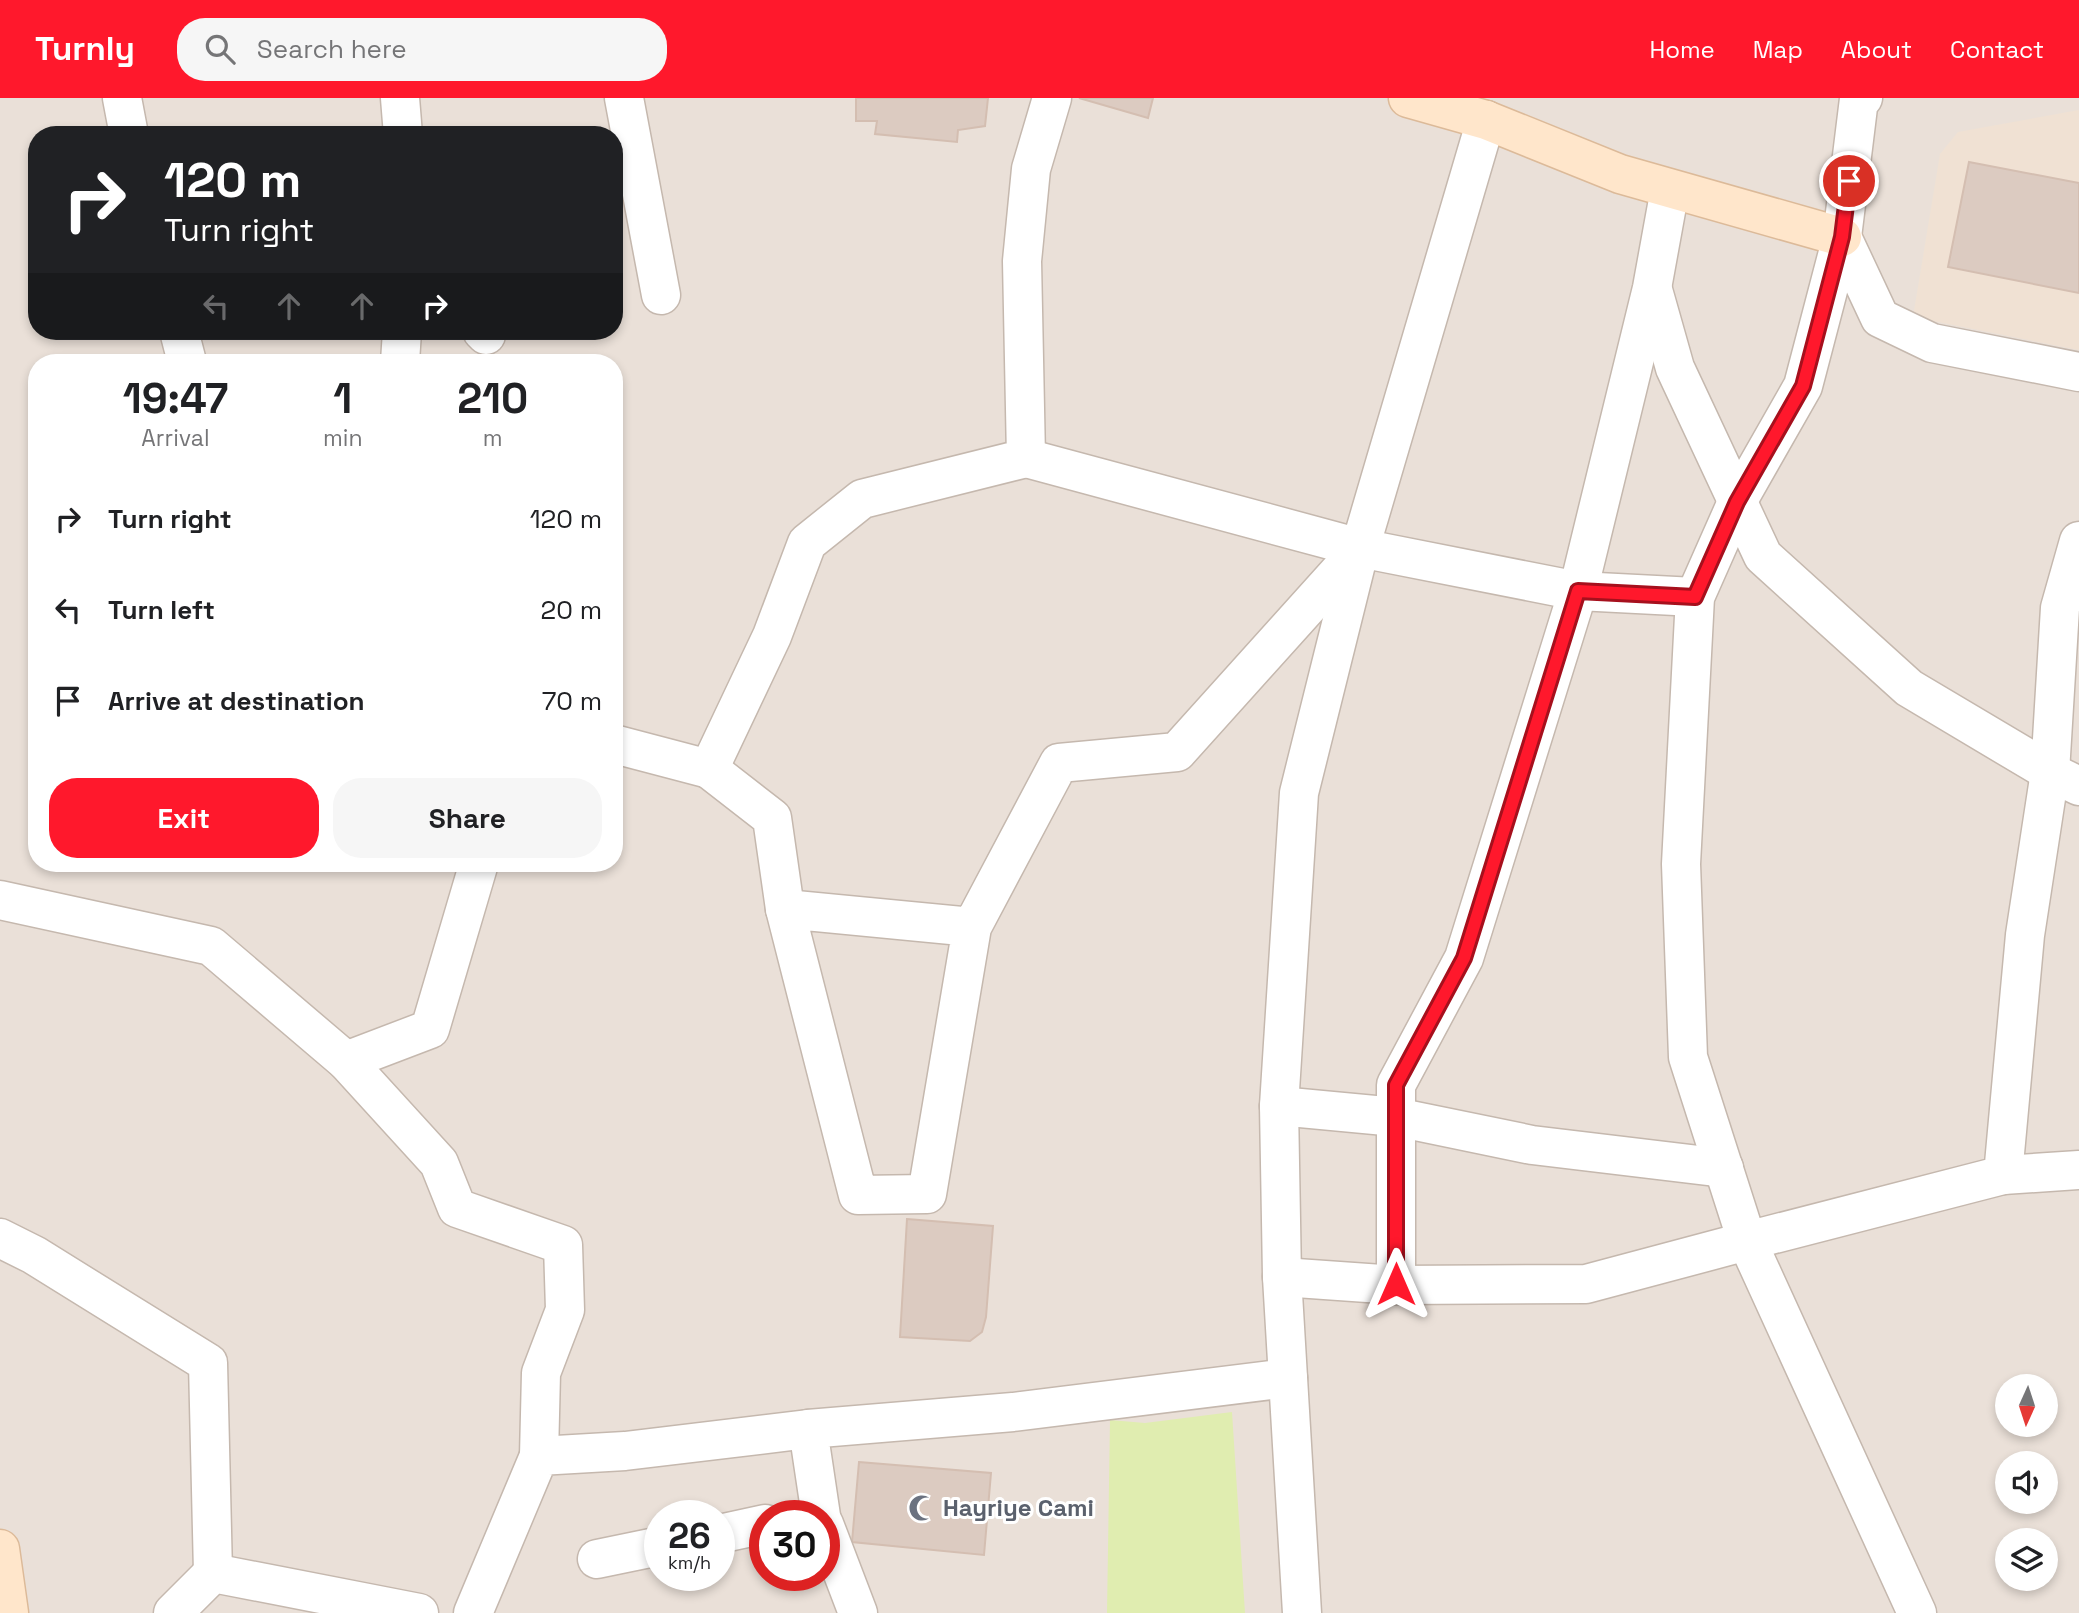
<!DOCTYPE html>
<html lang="en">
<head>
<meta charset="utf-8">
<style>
  :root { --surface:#fff; --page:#f6f6f6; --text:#202124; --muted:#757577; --accent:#ff182c }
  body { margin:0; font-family:"Space Grotesk",sans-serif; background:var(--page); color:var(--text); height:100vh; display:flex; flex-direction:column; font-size:26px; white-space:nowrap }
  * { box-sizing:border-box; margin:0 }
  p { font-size:23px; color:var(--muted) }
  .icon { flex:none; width:38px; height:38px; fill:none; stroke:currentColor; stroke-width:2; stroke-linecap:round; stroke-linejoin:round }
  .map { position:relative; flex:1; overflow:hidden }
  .drawer { position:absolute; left:28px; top:256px; width:595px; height:518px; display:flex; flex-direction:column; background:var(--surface); border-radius:28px; box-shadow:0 4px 10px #0003 }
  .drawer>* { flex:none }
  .guide { position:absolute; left:28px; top:28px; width:595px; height:214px; border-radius:28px; box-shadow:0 4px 10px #0003; background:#202124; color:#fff; overflow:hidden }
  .needle { width:46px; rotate:183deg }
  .buttons { position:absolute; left:1995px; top:1276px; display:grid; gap:14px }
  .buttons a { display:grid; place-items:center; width:63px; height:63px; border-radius:50%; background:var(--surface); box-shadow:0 4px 10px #0003; font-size:35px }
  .speed { position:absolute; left:644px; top:1402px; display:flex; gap:14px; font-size:35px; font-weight:700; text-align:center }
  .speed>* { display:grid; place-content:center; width:91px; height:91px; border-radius:50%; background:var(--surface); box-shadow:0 4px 10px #0003; line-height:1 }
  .speed small { font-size:18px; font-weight:400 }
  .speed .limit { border:10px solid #d22; background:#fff; color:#111 }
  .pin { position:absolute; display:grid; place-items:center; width:60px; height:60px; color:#fff; margin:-30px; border:4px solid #fff; border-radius:50%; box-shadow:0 2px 7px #0007 }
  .me { position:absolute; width:77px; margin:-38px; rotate:0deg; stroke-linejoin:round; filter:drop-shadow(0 0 5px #0008) }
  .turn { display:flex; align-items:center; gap:24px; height:147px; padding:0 21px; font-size:32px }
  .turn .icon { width:91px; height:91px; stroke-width:2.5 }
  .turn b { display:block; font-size:49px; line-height:60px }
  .lanes { display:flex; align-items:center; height:66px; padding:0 21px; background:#0003; justify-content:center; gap:35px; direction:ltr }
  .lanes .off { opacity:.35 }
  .eta { display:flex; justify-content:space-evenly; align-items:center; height:119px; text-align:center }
  .eta b { font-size:42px; font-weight:600; line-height:49px }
  .action { display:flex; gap:14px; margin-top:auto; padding:14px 21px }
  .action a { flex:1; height:80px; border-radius:28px; background:var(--accent); color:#fff; font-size:28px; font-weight:600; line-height:80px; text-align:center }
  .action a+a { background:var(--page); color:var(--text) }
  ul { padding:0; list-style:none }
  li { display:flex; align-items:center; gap:21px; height:91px; padding:0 21px }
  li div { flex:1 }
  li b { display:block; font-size:26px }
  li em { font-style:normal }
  header { display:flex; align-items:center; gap:42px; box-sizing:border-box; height:98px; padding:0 35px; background:var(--accent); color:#fff }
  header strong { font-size:33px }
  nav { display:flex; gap:38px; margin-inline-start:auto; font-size:24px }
  .search { width:490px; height:63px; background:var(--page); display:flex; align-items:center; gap:18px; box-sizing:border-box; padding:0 24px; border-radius:28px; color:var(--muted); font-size:26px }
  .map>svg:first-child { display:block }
  .residential { fill:#eae0d8; fill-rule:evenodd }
  .education { fill:#f0e1d3 }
  .green { fill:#e0edb0 }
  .building { fill:#dccbc1; stroke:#d4beb1; stroke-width:2 }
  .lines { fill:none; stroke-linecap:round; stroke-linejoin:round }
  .street-casing { stroke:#c5b8ae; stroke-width:41 }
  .secondary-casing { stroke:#dcba99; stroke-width:41 }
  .street { stroke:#fff; stroke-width:38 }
  .secondary { stroke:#ffe6cb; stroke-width:38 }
  .route-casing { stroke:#a6101d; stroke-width:18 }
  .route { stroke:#ff182c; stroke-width:12 }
  .labels { text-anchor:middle; stroke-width:6; stroke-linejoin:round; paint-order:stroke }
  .worship-label { font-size:24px; font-weight:bold; fill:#5b616d; stroke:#fff; text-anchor:start }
</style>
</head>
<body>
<header>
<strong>Turnly</strong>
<div class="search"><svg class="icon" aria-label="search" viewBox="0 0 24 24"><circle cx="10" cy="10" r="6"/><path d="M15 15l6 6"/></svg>Search here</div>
<nav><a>Home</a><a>Map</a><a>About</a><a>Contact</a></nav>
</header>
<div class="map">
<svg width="2079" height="1515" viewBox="0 0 2079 1515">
  <rect width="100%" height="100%" fill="#f6efea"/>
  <path class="residential" d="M0,0H2079V1515H0ZM37,37H614V233H37ZM37,264H614V765H37ZM2007,1288H2046V1326H2007ZM2007,1365H2046V1404H2007ZM660,1418H719V1477H660ZM765,1418H824V1477H765ZM2007,1442H2046V1480H2007Z"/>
  <polygon class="education" points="2079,12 2079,252 1913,219 1940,56 1958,34"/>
  <polygon class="green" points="1232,1314 1245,1515 1107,1515 1110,1322 1145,1325"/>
  <g class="building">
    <polygon points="856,0 988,0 985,28 958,32 957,44 875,36 877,23 856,23"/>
    <polygon points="1079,0 1153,0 1148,20"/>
    <polygon points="1969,64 2079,85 2079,195 1948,169"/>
    <polygon points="907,1121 993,1128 986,1219 982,1234 970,1243 900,1239"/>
    <polygon points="859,1364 991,1375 984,1457 852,1444"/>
  </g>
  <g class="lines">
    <g class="street-casing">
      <g id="street">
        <polyline points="122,0 129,37"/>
        <polyline points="400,0 403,37"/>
        <polyline points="624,0 661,197"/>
        <polyline points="1863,0 1859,1 1842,139 1803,288 1737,404 1695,499 1681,766 1688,959 1747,1143 2003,1077 2025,837 2050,674 2060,510 2079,443"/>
        <polyline points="1842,139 1880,220 1932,245 2079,274"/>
        <polyline points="1653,192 1675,270 1763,458 1909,590 2050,674 2079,688"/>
        <polyline points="179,233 187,264"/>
        <polyline points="482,233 486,237"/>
        <polyline points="400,264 402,233"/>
        <polyline points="1026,360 1360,450 1578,493 1695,499"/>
        <polyline points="614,646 709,671 772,538 807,445 862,401 1026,360 1022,163 1031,71 1052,0"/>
        <polyline points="709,671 772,720 785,811"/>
        <polyline points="479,765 430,931 346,963 439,1065 457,1110 563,1147 565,1212 541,1275 539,1358"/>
        <polyline points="0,802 211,848 346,963"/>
        <polyline points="972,829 927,1096 858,1097 785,811 972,829 1059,665 1177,654 1357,454"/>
        <polyline points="1279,1008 1396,1019 1532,1047 1724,1070"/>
        <polyline points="2003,1077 2079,1072"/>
        <polyline points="0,1140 34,1157 208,1265 213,1475"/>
        <polyline points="1282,1179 1396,1187 1396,987 1464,860 1578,493 1652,190 1670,91"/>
        <polyline points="1396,1187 1586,1186 1747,1143 1917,1515"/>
        <polyline points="821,1418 808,1331 1013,1314 1288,1280"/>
        <polyline points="824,1426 858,1515"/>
        <polyline points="719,1436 765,1426"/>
        <polyline points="597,1461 660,1448"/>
        <polyline points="173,1515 213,1475 419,1515"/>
        <polyline points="473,1515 539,1358 625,1353 808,1331"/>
        <polyline points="1302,1515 1282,1179 1279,1008 1299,695 1360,450 1486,22"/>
      </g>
    </g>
    <g class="secondary-casing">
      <g id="secondary">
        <polyline points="1408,0 1486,22 1620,76 1842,139"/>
        <polyline points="0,1451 9,1515"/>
      </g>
    </g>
    <use href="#street" class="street"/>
    <use href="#secondary" class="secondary"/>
  </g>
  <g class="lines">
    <g class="route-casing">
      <polyline id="route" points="1396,1186 1396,987 1464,860 1578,493 1695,499 1737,404 1803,288 1842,139 1849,83"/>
    </g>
    <use href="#route" class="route"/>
  </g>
  <defs>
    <g id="mosque-bare" transform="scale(2.1)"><path d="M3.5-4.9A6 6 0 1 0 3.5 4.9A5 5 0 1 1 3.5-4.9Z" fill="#6b7280" stroke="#fff" stroke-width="2.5" paint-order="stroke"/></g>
  </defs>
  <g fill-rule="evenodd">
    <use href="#mosque-bare" x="922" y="1410"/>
  </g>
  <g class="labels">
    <g class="worship-label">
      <text x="943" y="1418">Hayriye Cami</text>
    </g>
  </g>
</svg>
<div class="buttons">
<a><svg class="needle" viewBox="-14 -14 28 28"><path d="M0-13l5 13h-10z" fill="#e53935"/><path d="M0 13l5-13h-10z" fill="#757577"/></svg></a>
<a><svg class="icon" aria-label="sound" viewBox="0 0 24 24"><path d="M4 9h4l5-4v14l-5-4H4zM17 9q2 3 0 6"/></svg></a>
<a><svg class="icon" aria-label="layers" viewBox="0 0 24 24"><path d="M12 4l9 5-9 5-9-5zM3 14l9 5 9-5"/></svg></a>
</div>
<div class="speed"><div>26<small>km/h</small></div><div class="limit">30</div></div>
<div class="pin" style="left:1849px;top:83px;background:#d93025"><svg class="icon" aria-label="arrive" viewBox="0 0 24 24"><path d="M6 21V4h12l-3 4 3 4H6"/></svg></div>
<svg class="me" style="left:1396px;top:1186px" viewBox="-20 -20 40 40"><path d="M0-17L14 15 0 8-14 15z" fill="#ff182c" stroke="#fff" stroke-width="4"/></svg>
<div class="guide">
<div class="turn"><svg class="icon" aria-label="right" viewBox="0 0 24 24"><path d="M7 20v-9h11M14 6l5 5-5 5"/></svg><div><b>120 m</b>Turn right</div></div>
<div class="lanes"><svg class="icon off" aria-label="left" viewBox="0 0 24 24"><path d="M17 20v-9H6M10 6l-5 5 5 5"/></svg><svg class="icon off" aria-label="ahead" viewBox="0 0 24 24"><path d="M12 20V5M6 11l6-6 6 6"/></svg><svg class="icon off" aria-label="ahead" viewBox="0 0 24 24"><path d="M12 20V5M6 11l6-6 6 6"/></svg><svg class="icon" aria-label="right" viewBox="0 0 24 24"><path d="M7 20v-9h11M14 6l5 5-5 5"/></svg></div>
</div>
<section class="drawer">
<div class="eta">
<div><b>19:47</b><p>Arrival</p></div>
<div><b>1</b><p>min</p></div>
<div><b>210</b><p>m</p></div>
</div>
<ul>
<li><svg class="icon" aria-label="right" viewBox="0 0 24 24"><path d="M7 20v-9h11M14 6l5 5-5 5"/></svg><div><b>Turn right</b></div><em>120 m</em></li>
<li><svg class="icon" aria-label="left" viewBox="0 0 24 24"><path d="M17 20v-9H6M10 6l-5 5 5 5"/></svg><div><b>Turn left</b></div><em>20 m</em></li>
<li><svg class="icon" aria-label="arrive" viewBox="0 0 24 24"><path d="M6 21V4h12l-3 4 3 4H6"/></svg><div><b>Arrive at destination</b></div><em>70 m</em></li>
</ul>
<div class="action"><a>Exit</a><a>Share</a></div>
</section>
</div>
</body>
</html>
